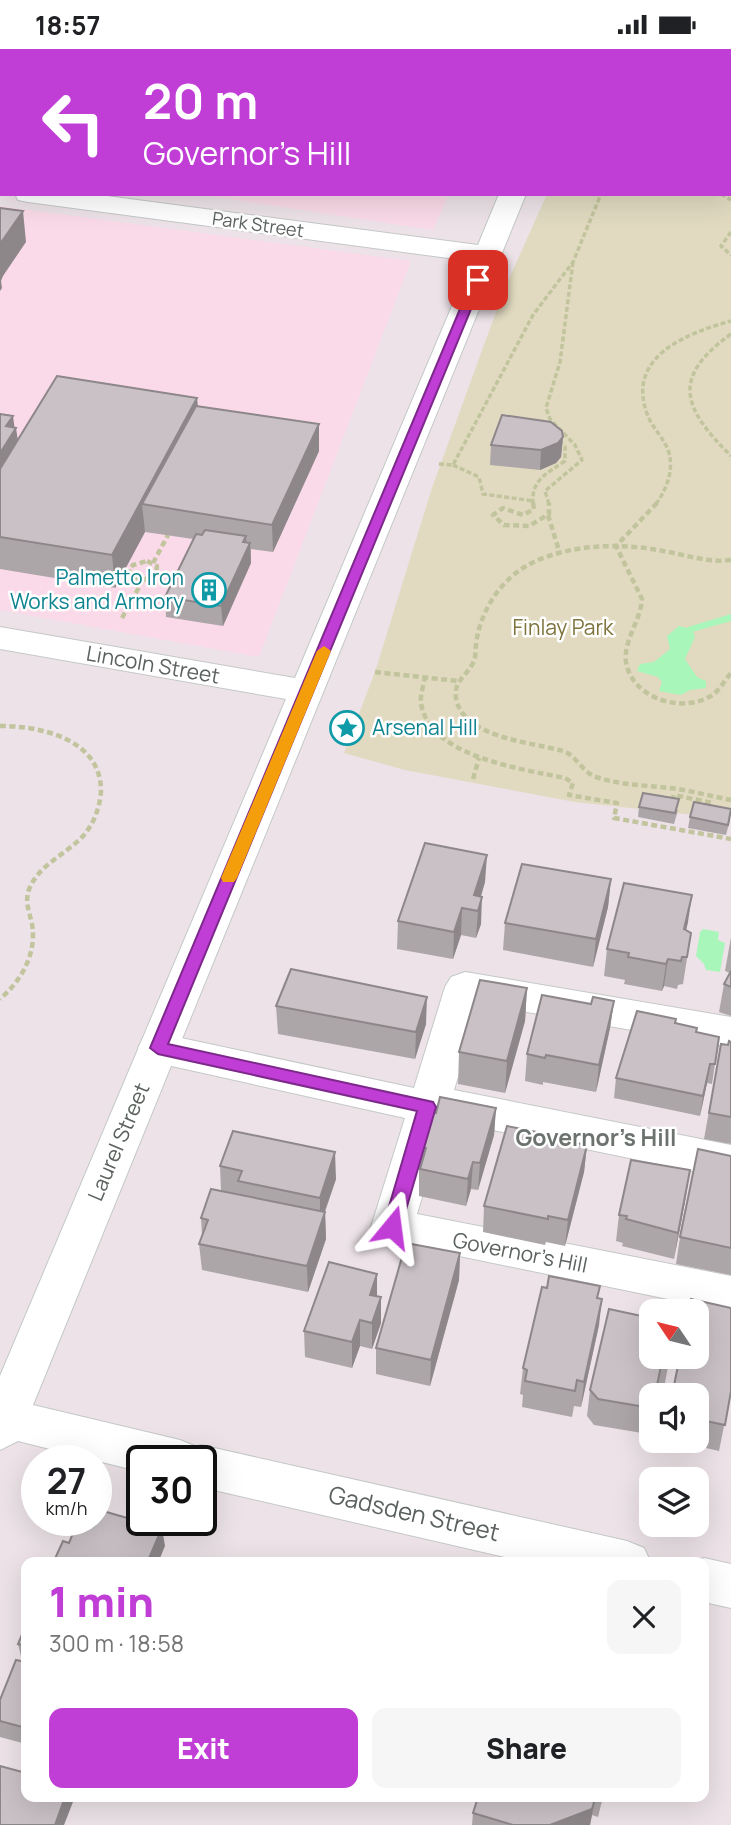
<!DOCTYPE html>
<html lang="en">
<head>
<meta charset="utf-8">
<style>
  :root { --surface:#fff; --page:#f6f6f6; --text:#202124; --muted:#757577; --accent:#c13ed6 }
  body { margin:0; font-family:Manrope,sans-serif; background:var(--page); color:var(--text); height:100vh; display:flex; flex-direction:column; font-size:26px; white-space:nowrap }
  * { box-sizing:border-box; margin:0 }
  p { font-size:23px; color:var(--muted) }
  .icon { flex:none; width:38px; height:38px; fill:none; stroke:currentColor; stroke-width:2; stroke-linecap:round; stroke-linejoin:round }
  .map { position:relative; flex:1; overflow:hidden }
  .drawer { position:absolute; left:21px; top:1508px; width:688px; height:245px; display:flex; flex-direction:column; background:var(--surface); border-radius:14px; box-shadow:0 7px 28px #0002 }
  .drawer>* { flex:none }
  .guide { position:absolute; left:0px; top:0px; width:732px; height:147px; box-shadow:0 7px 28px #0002; background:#c13ed6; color:#fff; overflow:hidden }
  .needle { width:46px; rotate:305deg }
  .controls { position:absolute; left:639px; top:1250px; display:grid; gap:14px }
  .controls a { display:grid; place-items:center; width:70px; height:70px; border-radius:14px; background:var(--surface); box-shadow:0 7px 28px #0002; font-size:35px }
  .speed { position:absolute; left:21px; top:1396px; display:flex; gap:14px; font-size:35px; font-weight:700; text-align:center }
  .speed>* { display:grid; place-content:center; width:91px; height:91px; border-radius:50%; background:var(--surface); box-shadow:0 7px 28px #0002; line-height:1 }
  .speed small { font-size:18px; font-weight:400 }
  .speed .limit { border:4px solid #111; border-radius:10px; background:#fff; color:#111 }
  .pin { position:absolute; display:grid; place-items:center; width:60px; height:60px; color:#fff; margin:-30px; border-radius:14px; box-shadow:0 4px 10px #0006 }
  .me { position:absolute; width:77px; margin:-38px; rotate:16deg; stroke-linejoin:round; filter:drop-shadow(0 0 5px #0008) }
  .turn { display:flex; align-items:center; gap:24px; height:147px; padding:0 28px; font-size:32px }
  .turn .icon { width:91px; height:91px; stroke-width:2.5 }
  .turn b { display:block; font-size:49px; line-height:60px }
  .round { display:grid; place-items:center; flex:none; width:74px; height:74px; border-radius:14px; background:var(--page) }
  .overview { display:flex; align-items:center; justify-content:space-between; height:119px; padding:0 28px }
  h1 { font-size:42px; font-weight:800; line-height:52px; color:var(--accent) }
  .button { display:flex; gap:14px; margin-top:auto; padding:14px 28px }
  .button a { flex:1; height:80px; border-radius:14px; background:var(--accent); color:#fff; font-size:28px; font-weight:800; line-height:80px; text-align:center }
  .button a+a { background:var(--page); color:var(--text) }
  .status { display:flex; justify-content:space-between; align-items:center; height:49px; padding:0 35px; background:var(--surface); direction:ltr }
  .status svg { height:19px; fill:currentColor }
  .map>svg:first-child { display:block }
  .commercial { fill:#fadae8 }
  .green { fill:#e1dac1 }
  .water { fill:#a9f6ba }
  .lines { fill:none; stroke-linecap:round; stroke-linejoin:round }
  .stream { fill:#a9f6ba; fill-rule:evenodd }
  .minor-casing { stroke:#c4c9c6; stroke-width:2 }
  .tertiary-casing { stroke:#c4c9c6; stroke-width:2 }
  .path-far1 { stroke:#c1c49d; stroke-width:3.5; stroke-dasharray:5 2.5; stroke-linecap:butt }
  .path { stroke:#c1c49d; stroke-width:4.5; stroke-dasharray:6 3.5; stroke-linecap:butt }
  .minor { fill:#fff; fill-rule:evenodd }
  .tertiary { fill:#fff; fill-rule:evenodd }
  .wall { fill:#ada6a9 }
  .shaded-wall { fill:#8d878a }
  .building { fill:#c9c1c5; stroke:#8d878a; stroke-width:2 }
  .route { fill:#c13ed6; stroke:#7d288b; stroke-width:2 }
  .slow { fill:#f59e0b }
  .labels { text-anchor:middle; stroke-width:5; stroke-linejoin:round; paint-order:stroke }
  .far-street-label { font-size:18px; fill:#5b625d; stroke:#fff }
  .culture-label { font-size:21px; fill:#0d838f; stroke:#fff; text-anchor:end }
  .park-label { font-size:21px; fill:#7e733d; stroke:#fff }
  .street-label { font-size:21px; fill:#5b625d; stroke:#fff }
  .neighbourhood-label { font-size:23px; font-weight:bold; fill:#6c736e; stroke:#fff }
  .near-street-label { font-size:24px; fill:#5b625d; stroke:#fff }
</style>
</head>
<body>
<div class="status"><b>18:57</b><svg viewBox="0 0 49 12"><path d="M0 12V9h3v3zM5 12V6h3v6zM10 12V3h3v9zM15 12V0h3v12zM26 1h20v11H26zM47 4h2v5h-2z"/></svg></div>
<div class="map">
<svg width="731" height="1776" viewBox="0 0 731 1776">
  <rect width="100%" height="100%" fill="#ece2e7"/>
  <g class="commercial">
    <polygon points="196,145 449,145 433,181"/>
    <polygon points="0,157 411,212 259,608 0,561"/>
  </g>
  <polygon class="green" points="611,0 731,0 731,770 575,753 405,721 344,704 375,623 432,439 504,241 547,145 730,145 730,2"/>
  <g class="water">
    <polygon points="679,577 692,580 695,588 685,610 697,628 706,632 706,639 690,641 681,646 659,642 662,633 658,628 637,622 640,615 654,613 670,600 667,587"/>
    <polygon points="703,880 719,883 718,891 725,894 720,923 706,921 704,915 696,907 700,883"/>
  </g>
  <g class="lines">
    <polygon class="stream" points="731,565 731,572 692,583 687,580 688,578"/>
    <g class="minor-casing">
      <polygon id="minor" points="465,923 731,968 731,998 480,955 454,1041 731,1096 731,1130 445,1071 417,1165 731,1227 731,1263 377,1190 371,1178 405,1069 158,1014 144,1010 138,999 144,988 158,984 414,1039 445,938 451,928"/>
    </g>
    <g class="tertiary-casing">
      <g id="tertiary">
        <polygon points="562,0 586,0 561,2"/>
        <polygon points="15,145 92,145 478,196 499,145 526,145 33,1356 180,1391 197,1398 201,1396 627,1492 644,1499 651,1514 531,1514 201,1438 201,1412 142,1412 142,1423 18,1392 0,1401 0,1327 286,650 0,600 0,578 295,629 471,212 28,153 18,151"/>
        <polygon points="704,1509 731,1515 731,1559 704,1553 704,1514 691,1514"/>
      </g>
    </g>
    <g class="path-far1">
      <polyline points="690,2 697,0"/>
      <polyline points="730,106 731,110"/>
      <polyline points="730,118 731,115"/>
      <polyline points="721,145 731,151"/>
      <polyline points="731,183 721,197 731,206"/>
      <path d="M731,285C670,329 683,359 731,407"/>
      <polyline points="439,415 453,416 533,266 573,213 601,145"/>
      <polyline points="453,416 479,428 483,445 534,452"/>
      <path d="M533,455C531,431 546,425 565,412V398L559,393"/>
      <polyline points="549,455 545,442 582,411 575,396 550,370 546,359 560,313 573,213"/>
      <path d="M656,455C666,441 674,422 669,404C665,390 653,380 648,367C624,308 687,284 731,272"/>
    </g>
    <g class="path">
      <polyline points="533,454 534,460 523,466 503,459 493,466 504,476 529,477 549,465 549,454"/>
      <path d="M657,454L616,497L642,550C641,571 623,592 626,613C632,649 680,664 709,648C719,643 724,632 731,624"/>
      <polyline points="548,466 560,505"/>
      <path d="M731,511C707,514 687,506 663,502C624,494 576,495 538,511C503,526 480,560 476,596C475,601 476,608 474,612C468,626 453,632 456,649C463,689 531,693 563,702C576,706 583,724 596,728C620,736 643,736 669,739C689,741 710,747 731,751"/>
      <polygon points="147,512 157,517 156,526 143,531 131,527 129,521 133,516"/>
      <polyline points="153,514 168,486"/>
      <polyline points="122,569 143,531"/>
      <polyline points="375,623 458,632"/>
      <path d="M425,627C424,635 420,646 421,654C429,708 522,720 565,729L573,734L569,746L617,754L614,769L731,790"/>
      <path d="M0,677C41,677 101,690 101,742C100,758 94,774 84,786C67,805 41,814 30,838C24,851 29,862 32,875C37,904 22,931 0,950"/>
      <polyline points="473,730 479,709"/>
      <polyline points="672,752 674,746 712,754 711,759"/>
    </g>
    <use href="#minor" class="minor"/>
    <use href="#tertiary" class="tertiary"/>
  </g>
  <g class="wall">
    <polygon points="429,0 500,0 499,2 429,2"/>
    <polygon points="197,349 198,357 319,375 319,402 273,503 251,500 251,514 223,577 166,568 165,548 193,490 145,483 115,539 0,520 0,365 14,378 18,391"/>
    <polygon points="563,388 561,408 556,414 540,421 490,416 491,396"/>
    <polygon points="639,758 678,761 674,775 638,768"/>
    <polygon points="690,768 730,771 726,786 688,779"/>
    <polygon points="611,830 608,858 593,918 503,901 505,874"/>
    <polygon points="485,833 481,848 481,875 476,889 461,886 453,910 397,900 398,872"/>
    <polygon points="688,873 686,881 691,884 683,935 678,936 677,940 664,937 662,942 624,935 625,931 604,927 607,900"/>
    <polygon points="731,888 731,967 719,963 724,935 730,924 725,922"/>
    <polygon points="527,939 525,972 505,1044 458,1035 459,1003"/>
    <polygon points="614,952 610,979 596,1043 543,1033 543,1036 525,1032 527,1005 591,955"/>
    <polygon points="276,957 426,975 415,1010 278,985"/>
    <polygon points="675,974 696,984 719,988 712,1035 707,1034 700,1067 614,1049 616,1029"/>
    <polygon points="731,993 731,1095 704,1090 721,995 728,996"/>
    <polygon points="496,1059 494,1086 478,1141 471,1140 466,1157 419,1147 419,1098 436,1064"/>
    <polygon points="567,1092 587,1096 584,1123 565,1197 546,1193 545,1196 483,1183 484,1157"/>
    <polygon points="731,1107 731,1226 676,1215 680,1188"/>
    <polygon points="220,1117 336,1130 325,1163 326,1190 308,1243 202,1221 199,1195 202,1186 201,1169 221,1142"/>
    <polygon points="686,1147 674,1210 622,1197 623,1194 616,1192 619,1166"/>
    <polygon points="460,1204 459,1231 430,1337 376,1325 376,1299"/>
    <polygon points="377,1247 381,1248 381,1274 372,1300 360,1297 352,1319 305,1308 304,1282"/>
    <polygon points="598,1249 599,1276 581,1358 574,1357 572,1368 522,1358 523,1346 520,1345 523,1319"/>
    <polygon points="670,1307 664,1339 658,1337 651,1346 651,1371 648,1385 594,1376 587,1367 590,1341"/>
    <polygon points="731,1342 719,1402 671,1391 696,1391 696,1346"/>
    <polygon points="26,1576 26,1695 0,1688 0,1651 22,1612 18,1595"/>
    <polygon points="603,1748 598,1768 592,1766 590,1776 472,1776 473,1764"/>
  </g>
  <g class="shaded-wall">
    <polygon points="154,0 173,0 172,2 153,2"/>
    <polygon points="488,0 500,0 499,2 488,2"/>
    <polygon points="23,162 26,193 3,227 1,232 2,239 0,242 0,195"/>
    <polygon points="197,349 199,381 142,455 145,483 115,539 112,506"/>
    <polygon points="13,367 15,382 16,379 19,399 0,428 0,404 6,377"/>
    <polygon points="319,375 319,402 273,503 272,476"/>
    <polygon points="563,388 561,408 556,414 540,421 541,401"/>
    <polygon points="246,487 247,502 250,494 251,514 223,577 221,557"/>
    <polygon points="487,806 485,833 476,862 474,846"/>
    <polygon points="611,830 608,858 593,918 596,890"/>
    <polygon points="692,846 688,873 680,907 684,880"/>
    <polygon points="482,848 481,875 476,889 478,862"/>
    <polygon points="462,859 461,886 453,910 454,883"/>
    <polygon points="668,910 664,937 662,942 666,915"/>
    <polygon points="527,939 525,972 505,1044 507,1012"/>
    <polygon points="427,948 426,975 415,1010 416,983"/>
    <polygon points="614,952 610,979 596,1043 599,1016"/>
    <polygon points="710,1015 707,1034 700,1067 703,1047"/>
    <polygon points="496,1059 494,1086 478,1141 480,1114"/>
    <polygon points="587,1096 584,1123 565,1197 568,1171"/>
    <polygon points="335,1103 336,1130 320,1176 320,1149"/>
    <polygon points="473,1113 471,1140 466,1157 468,1130"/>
    <polygon points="690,1121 686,1147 674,1210 678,1184"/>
    <polygon points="325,1163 326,1190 308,1243 307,1217"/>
    <polygon points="460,1204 459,1231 430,1337 431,1311"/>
    <polygon points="377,1225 377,1251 370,1246"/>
    <polygon points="381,1248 381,1274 372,1300 372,1274"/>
    <polygon points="602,1250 599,1276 581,1358 584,1333"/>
    <polygon points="360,1271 360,1297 352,1319 352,1293"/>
    <polygon points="162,1479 165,1497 158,1514 147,1514"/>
    <polygon points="65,1748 72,1748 73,1753 64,1776 55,1776"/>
    <polygon points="595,1750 590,1776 550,1776"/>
  </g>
  <g class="building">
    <polygon points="2,0 154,0 153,2 0,3"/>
    <polygon points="181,0 361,0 360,2 179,2"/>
    <polygon points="0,159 23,162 0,195"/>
    <polygon points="57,327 197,349 112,506 0,488 0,420"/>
    <polygon points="196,357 319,375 272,476 142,455"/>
    <polygon points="0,365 13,367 6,377 16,379 0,404"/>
    <polygon points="502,366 551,373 562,382 563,388 558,394 541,401 491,396"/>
    <polygon points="205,481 246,487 243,493 250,494 221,557 165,548 196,485 202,486"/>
    <polygon points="643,744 679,750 675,764 639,758"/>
    <polygon points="694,753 731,760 728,776 690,768"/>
    <polygon points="425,794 487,806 474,846 482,848 478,862 462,859 454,883 398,872"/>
    <polygon points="522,815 611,830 596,890 505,874"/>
    <polygon points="624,834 692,846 684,880 691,884 687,908 682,908 681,912 668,910 666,915 628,908 629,904 607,900"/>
    <polygon points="291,920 427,948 416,983 276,957"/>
    <polygon points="731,922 731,938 724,935"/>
    <polygon points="480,931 527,939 507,1012 459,1003"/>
    <polygon points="542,946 591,955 593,948 614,952 599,1016 546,1006 545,1009 527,1005"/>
    <polygon points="637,962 676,970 675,974 697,979 696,983 719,988 715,1015 710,1015 703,1047 616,1029"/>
    <polygon points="729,992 731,993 731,1068 709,1064 721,995 728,996"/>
    <polygon points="440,1048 496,1059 480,1114 473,1113 468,1130 420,1120 426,1099 419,1098 430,1063 436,1064"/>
    <polygon points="507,1077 567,1089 566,1092 587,1096 568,1171 548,1167 548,1170 484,1157"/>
    <polygon points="233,1082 335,1103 320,1149 238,1132 242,1122 220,1117"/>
    <polygon points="698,1100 731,1107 731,1199 680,1188"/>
    <polygon points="631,1111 690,1121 678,1184 626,1170 627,1167 619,1166"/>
    <polygon points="211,1140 325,1163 307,1217 199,1195 208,1171 201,1169"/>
    <polygon points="406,1194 460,1204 431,1311 376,1299"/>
    <polygon points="329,1213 377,1225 370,1246 381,1248 372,1274 360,1271 352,1293 304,1282"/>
    <polygon points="549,1227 600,1237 597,1249 602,1250 584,1333 577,1331 575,1342 525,1332 527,1321 523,1319 542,1238 547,1239"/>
    <polygon points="691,1250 731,1259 731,1342 725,1376 696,1370 696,1346 672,1346 680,1307 696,1307 696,1262 689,1262"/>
    <polygon points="609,1260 651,1269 651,1307 670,1307 669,1313 662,1312 655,1346 651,1346 651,1359 598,1350 590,1341"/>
    <polygon points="96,1460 162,1479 147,1514 53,1514 63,1492 69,1494 78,1472 96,1472"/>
    <polygon points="26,1576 26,1597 18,1595"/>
    <polygon points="16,1611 26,1613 26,1679 0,1672 0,1651"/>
    <polygon points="0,1717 26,1724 26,1748 65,1748 55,1776 0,1776"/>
    <polygon points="478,1748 602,1748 601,1752 595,1750 592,1760 550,1776 513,1776 473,1764"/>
  </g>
  <polygon class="route" points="473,229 483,231 168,995 433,1053 436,1058 401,1178 398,1184 392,1186 385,1184 383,1178 417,1062 158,1005 150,999"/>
  <polygon class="slow" points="324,597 331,602 237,829 234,833 223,833 221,829 317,602"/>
  <defs>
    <g id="building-ring" transform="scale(1.75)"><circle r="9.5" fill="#fff" stroke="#0f9aa8" stroke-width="1.5"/><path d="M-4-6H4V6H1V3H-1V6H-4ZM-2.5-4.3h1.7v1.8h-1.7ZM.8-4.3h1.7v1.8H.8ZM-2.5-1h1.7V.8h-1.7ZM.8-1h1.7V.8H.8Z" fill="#0f9aa8"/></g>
    <g id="sight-ring" transform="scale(1.75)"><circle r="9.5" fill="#fff" stroke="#0f9aa8" stroke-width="1.5"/><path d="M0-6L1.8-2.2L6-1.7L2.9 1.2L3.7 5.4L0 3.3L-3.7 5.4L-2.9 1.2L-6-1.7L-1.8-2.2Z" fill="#0f9aa8"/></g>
  </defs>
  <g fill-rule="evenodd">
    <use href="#building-ring" x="209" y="541"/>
    <use href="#sight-ring" x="347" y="679"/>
  </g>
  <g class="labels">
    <g class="far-street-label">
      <text transform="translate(258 176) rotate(8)" y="6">Park Street</text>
    </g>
    <g class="culture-label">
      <text x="184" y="536">Palmetto Iron<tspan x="184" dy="24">Works and Armory</tspan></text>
      <text x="372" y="686" text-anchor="start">Arsenal Hill</text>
    </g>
    <g class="park-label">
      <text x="563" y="586">Finlay Park</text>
    </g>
    <g class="street-label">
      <text transform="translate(153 616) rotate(10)" y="7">Lincoln Street</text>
      <text transform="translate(119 1093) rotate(-67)" y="7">Laurel Street</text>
      <text transform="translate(520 1204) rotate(11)" y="7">Governor's Hill</text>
    </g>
    <g class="neighbourhood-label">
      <text x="596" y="1097">Governor's Hill</text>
    </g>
    <g class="near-street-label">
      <text transform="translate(414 1465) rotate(13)" y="8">Gadsden Street</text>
    </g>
  </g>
</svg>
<div class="controls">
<a><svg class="needle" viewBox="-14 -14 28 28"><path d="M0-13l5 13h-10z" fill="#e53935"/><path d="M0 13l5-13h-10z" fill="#757577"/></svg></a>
<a><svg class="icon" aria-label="sound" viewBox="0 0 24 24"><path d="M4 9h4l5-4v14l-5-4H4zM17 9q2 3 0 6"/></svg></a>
<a><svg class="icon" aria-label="layers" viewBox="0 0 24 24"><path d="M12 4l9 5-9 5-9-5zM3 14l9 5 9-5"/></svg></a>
</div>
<div class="speed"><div>27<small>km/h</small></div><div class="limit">30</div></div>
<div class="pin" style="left:478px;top:231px;background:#d93025"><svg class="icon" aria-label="arrive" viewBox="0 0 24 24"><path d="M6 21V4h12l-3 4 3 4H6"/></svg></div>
<svg class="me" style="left:392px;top:1178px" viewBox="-20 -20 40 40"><path d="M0-17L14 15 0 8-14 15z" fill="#c13ed6" stroke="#fff" stroke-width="4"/></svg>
<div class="guide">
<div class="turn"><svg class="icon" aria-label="left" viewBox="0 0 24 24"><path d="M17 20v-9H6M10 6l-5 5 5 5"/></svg><div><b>20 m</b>Governor's Hill</div></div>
</div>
<section class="drawer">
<div class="overview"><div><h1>1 min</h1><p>300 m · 18:58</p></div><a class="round"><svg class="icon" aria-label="close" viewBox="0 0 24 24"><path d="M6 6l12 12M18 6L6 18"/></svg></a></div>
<div class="button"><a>Exit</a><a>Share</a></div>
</section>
</div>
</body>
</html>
